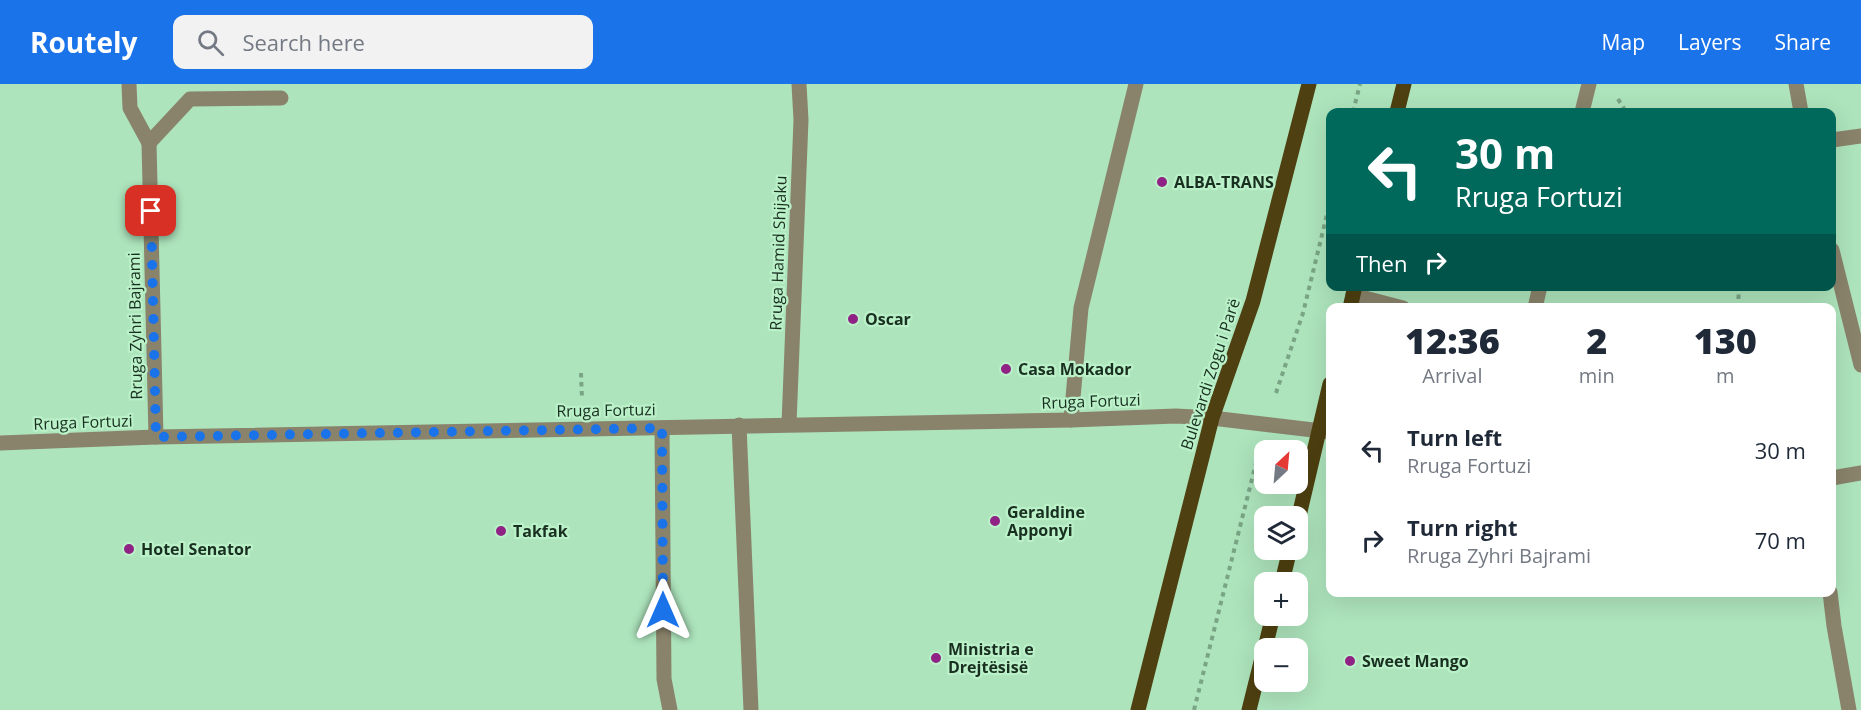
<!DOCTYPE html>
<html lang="en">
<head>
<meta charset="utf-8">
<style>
  :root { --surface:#fff; --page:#f2f2f3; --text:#1f2937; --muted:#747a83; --accent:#1a73e8 }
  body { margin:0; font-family:"Open Sans",sans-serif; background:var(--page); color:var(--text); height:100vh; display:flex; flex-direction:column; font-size:22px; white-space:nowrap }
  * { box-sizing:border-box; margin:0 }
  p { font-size:20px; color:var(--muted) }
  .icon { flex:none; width:33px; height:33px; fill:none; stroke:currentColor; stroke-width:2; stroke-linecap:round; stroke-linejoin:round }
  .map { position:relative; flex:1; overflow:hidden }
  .drawer { position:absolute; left:1326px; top:219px; width:510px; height:294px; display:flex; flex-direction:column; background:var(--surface); border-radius:12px; box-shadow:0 6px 24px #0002 }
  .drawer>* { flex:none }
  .guide { position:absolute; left:1326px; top:24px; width:510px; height:183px; border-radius:12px; box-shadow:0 6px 24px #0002; background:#00695c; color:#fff; overflow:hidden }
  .needle { width:39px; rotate:26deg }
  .controls { position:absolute; left:1254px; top:356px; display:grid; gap:12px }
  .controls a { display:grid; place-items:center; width:54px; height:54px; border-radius:12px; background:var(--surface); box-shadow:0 6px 24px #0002; font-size:30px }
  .pin { position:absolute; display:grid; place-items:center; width:51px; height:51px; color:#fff; margin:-26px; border-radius:12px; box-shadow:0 3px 9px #0006 }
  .me { position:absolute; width:66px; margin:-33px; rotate:0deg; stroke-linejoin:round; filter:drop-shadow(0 0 4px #0008) }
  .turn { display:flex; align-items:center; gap:21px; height:126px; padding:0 30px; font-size:27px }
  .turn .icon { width:78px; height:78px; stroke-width:2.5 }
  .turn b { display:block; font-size:42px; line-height:51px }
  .then { display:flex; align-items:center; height:57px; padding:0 30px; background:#0003; gap:12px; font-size:22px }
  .eta { display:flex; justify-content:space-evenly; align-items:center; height:102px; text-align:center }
  .eta b { font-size:36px; font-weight:800; line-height:42px }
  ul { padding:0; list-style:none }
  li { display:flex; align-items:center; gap:18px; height:90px; padding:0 30px }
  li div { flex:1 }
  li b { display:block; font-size:22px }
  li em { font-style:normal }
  header { display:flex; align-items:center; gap:36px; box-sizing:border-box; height:84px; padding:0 30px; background:var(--accent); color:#fff }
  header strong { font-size:28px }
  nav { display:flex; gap:33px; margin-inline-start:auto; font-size:21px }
  .search { width:420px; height:54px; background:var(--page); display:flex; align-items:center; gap:15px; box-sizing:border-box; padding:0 21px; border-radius:12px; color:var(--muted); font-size:22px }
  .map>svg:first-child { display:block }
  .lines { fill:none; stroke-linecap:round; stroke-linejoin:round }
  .path { stroke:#79a585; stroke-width:4; stroke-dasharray:4.5 4.5; stroke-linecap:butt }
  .minor { stroke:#8a836b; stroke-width:15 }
  .major { stroke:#4e4010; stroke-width:15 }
  .route { stroke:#1a73e8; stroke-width:10; stroke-dasharray:0 18 }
  .poi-dot { fill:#8f2284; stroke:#baf1c8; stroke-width:2 }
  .labels { text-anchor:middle; stroke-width:4.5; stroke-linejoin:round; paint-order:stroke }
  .poi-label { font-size:16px; font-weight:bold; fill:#192f20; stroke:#baf1c8; text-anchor:start }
  .street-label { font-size:16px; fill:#192f20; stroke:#baf1c8 }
</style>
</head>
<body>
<header>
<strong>Routely</strong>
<div class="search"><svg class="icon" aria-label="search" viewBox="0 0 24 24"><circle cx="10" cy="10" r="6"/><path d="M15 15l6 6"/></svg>Search here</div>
<nav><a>Map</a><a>Layers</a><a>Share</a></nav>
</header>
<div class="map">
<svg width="1861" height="626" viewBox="0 0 1861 626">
  <rect width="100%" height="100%" fill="#ade4bc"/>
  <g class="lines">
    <g class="path">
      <polyline points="1618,15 1626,28"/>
      <polyline points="1353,28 1360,0"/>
      <polyline points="1738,224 1739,202"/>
      <polyline points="581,289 582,315"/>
      <polyline points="1276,309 1303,229 1330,118"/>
      <polyline points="1194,626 1258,371"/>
    </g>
    <g class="minor">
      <polyline points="129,0 130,24 149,59 190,15 281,14"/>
      <polyline points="1796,0 1801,28"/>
      <polyline points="1582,28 1589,0"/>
      <polyline points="1832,56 1861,52"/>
      <polyline points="149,59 156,353"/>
      <polyline points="1832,166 1861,281"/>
      <polyline points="1353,211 1403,224"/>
      <polyline points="1535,224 1540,202"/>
      <polyline points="1071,336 1081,224 1136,0"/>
      <polyline points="789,340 801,36 799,0"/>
      <polyline points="739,341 751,626"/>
      <polyline points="662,344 664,595 670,626"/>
      <polyline points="0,359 156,353 1071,336 1176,332 1212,334 1330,348"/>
      <polyline points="1832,394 1861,389"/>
      <polyline points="1830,508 1834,542 1849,626"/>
    </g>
    <g class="major">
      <polyline points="1397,28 1404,0"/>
      <polyline points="1350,224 1355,202"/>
      <polyline points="1298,436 1330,300"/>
      <polyline points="1282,498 1290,465"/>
      <polyline points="1265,564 1273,531"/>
      <polyline points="1138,626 1212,334 1253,217 1309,0"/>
      <polyline points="1249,626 1264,566"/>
    </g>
  </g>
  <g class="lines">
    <polyline class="route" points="151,127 156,353 662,344 663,526"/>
  </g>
  <g class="poi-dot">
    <circle cx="1162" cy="98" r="6"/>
    <circle cx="853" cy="235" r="6"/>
    <circle cx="1006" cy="285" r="6"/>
    <circle cx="995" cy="437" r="6"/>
    <circle cx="501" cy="447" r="6"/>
    <circle cx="129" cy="465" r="6"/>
    <circle cx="936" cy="574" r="6"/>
    <circle cx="1350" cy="577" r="6"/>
  </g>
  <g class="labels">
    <g class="poi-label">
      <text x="1174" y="104">ALBA-TRANS</text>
      <text x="865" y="241">Oscar</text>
      <text x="1018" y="291">Casa Mokador</text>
      <text x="1007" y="434">Geraldine<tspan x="1007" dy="18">Apponyi</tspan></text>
      <text x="513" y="453">Takfak</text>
      <text x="141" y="471">Hotel Senator</text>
      <text x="948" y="571">Ministria e<tspan x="948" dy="18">Drejtësisë</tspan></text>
      <text x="1362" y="583">Sweet Mango</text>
    </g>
    <g class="street-label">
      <text transform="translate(778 169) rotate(-88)" y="6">Rruga Hamid Shijaku</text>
      <text transform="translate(135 242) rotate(-91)" y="6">Rruga Zyhri Bajrami</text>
      <text transform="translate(1210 290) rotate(-72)" y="6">Bulevardi Zogu i Parë</text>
      <text transform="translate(1091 317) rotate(-2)" y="6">Rruga Fortuzi</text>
      <text transform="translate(606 326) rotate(-1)" y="6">Rruga Fortuzi</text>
      <text transform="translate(83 338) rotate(-2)" y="6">Rruga Fortuzi</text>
    </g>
  </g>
</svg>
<div class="controls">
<a><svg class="needle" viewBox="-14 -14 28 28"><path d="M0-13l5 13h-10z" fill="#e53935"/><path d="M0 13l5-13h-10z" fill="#747a83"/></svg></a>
<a><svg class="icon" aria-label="layers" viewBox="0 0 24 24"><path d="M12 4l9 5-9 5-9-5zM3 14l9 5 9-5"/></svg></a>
<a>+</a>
<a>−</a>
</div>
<div class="pin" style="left:151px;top:127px;background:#d93025"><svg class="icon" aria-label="arrive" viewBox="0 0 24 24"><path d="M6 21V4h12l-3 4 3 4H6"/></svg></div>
<svg class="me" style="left:663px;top:526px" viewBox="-20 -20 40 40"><path d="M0-17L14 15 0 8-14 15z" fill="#1a73e8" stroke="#fff" stroke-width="4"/></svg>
<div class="guide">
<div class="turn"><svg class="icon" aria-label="left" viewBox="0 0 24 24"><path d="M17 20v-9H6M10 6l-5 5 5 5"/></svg><div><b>30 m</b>Rruga Fortuzi</div></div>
<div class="then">Then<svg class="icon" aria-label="right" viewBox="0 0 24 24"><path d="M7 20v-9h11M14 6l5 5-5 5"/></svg></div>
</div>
<section class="drawer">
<div class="eta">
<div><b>12:36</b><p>Arrival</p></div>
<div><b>2</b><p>min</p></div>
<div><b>130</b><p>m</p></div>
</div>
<ul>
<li><svg class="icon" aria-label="left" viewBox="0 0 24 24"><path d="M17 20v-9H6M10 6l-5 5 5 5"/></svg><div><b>Turn left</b><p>Rruga Fortuzi</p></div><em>30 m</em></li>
<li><svg class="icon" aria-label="right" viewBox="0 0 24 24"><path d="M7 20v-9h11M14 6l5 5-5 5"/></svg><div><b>Turn right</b><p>Rruga Zyhri Bajrami</p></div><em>70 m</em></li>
</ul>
</section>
</div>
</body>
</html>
